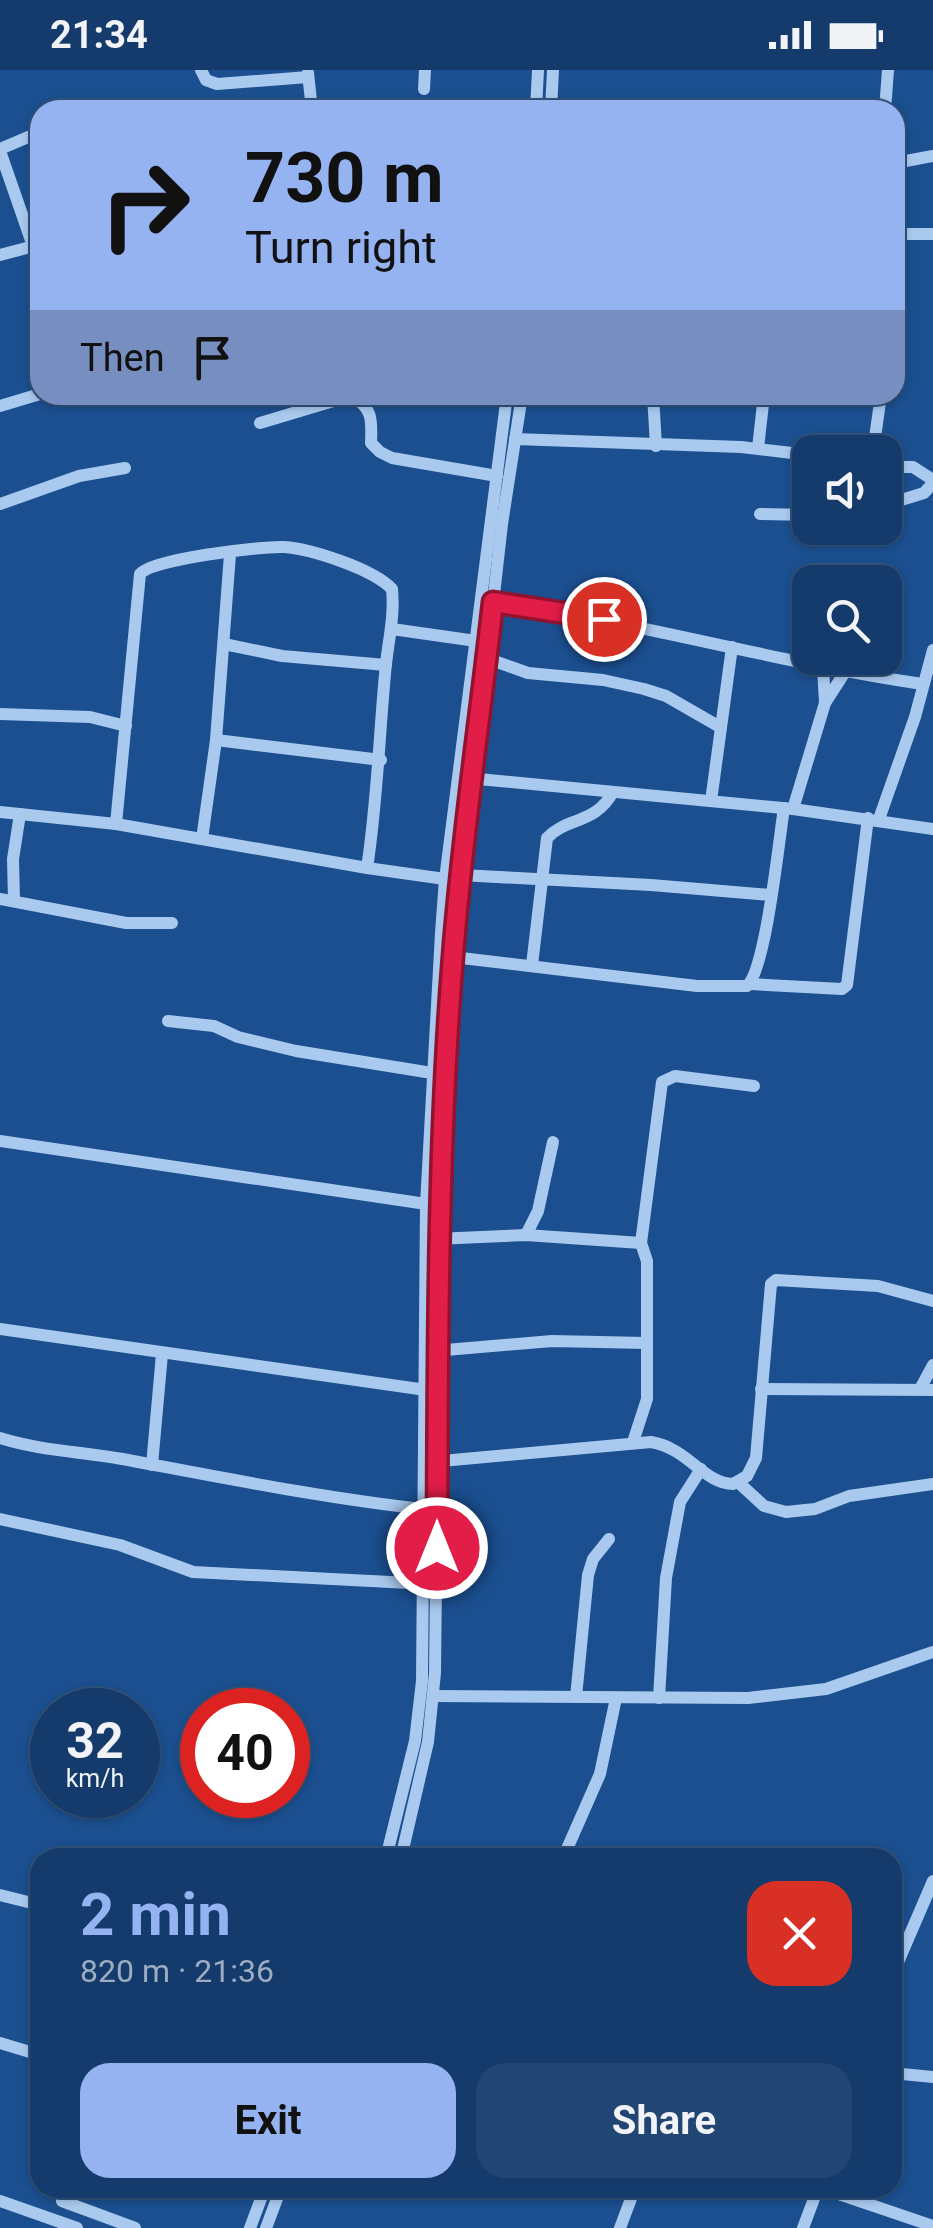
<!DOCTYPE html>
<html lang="en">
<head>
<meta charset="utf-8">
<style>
  :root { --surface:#143b6b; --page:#214673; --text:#f1f3f6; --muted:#9dadc1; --line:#33557e; --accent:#95b2f1 }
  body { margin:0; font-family:Roboto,sans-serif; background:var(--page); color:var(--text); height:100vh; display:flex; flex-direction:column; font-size:38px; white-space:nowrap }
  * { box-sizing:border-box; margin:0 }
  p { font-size:32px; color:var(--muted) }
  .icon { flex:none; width:55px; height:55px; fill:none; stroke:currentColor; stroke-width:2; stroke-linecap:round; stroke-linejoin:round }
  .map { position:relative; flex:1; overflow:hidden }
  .sheet { position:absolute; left:30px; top:1778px; width:872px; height:350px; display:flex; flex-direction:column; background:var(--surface); border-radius:30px; box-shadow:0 2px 8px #0004,0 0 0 2px var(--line) }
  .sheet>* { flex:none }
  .banner { position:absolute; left:30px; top:30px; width:875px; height:305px; border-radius:30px; box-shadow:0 2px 8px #0004,0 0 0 2px var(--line); background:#95b2f1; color:#111; overflow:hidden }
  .tools { position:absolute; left:792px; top:365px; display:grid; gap:20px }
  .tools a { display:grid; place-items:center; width:110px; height:110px; border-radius:20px; background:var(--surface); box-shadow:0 2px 8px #0004,0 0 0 2px var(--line); font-size:50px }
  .speed { position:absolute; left:30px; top:1618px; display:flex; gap:20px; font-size:50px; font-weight:700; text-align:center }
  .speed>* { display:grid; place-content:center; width:130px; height:130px; border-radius:50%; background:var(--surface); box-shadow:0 2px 8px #0004,0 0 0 2px var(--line); line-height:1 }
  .speed small { font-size:25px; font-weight:400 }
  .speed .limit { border:15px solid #d22; background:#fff; color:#111 }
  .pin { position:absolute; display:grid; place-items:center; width:85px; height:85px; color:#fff; margin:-42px; border:5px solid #fff; border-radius:50%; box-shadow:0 2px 10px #0007 }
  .me { position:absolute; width:110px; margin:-55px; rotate:0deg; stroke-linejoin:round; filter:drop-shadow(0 0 8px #0008) }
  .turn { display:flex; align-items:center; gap:35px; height:210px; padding:0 50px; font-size:45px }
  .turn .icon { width:130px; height:130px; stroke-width:2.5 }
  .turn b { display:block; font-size:70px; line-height:85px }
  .then { display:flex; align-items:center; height:95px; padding:0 50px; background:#0003; gap:20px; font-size:38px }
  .round { display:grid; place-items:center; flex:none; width:105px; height:105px; border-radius:30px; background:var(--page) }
  .headline { display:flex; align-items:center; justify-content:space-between; height:170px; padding:0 50px }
  h1 { font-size:60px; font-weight:700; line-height:75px; color:var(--accent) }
  .cta { display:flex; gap:20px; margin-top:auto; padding:20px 50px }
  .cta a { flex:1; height:115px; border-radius:30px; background:var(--accent); color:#111; font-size:40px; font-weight:700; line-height:115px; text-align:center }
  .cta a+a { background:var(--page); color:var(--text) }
  .status { display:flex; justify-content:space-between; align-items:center; height:70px; padding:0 50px; background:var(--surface); direction:ltr }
  .status svg { height:28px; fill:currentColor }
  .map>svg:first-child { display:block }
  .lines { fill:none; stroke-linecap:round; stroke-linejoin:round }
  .minor { stroke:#a9c9ee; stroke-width:12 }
  .route-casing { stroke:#92132f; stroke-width:25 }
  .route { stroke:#e11d48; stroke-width:18 }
</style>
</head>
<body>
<div class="status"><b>21:34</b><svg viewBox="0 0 49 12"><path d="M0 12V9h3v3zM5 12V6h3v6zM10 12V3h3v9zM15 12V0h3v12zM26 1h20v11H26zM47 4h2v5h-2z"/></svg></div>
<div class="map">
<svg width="933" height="2158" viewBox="0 0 933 2158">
  <rect width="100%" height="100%" fill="#1b4f8f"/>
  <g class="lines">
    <g class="minor">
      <polyline points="201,0 206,10 217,14 308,7"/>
      <polyline points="308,3 312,40"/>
      <polyline points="424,19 425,0"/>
      <polyline points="100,40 120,35 133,40"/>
      <polyline points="536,40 538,0"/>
      <polyline points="551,40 553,0"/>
      <polyline points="885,40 888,0"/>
      <polyline points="0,79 40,62"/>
      <polyline points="0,81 33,176"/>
      <polyline points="895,93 933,86"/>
      <polyline points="895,164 933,164"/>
      <polyline points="0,185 38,175"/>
      <polyline points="653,325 656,376"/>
      <polyline points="0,336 40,324"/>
      <path d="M260,353L350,326C373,336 372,351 371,373L380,382L392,388L497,406"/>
      <polyline points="515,369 741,377 810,385"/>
      <polyline points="758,378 764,325"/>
      <polyline points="873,382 881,325"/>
      <polyline points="885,397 913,397 933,410"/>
      <polyline points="0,434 79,406 125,398"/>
      <polyline points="885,435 924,423 933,413"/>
      <polyline points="760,444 810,445"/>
      <path d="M493,532C637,551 778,593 922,614"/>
      <polyline points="392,559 476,571"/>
      <polyline points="224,574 282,586 386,595"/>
      <polyline points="486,588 528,603 603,610 644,619 666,626 720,657"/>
      <polyline points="823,598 825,633"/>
      <polyline points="0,644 90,647 126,656"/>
      <polyline points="216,670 381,690"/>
      <polyline points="468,708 793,739 933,759"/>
      <polyline points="711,731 732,577"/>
      <polyline points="793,739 825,633 845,602"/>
      <polyline points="0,742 116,754 367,798 452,810"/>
      <polyline points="879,749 915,647 933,580"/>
      <path d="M116,754L140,504C152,489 261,476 284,477C312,479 373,499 392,519C395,549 387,575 385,604C379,669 377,734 367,798"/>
      <polyline points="202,769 216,670 230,484"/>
      <polyline points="460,805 651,815 771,825"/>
      <polyline points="0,829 126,853 172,853"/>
      <polyline points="14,830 13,789 20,744"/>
      <path d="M453,887L697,916H747C766,899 779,769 784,738"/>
      <path d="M532,895L547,768C566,747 595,755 613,722"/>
      <polyline points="750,914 842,919 847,915 868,748"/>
      <polyline points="168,951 214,956 238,967 296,981 432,1003"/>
      <polyline points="0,1071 433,1135"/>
      <polyline points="526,1165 538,1141 553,1072"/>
      <polyline points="435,1169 526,1165 641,1173 647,1191 647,1329 633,1372"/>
      <polyline points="641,1173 662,1012 675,1006 754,1016"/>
      <polyline points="0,1259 433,1321"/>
      <polyline points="434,1281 552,1271 646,1273"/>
      <polyline points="761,1319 933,1320"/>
      <polyline points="920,1319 933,1295"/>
      <path d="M0,1368C41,1381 86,1382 128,1390C229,1409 329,1429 431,1440"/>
      <path d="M431,1392L651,1372C688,1378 704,1414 733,1414L747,1406L756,1388L771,1214L776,1210L878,1216L933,1231"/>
      <polyline points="152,1395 162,1284"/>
      <polyline points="738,1412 764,1436 786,1442 815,1439 849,1426 933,1414"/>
      <polyline points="0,1449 120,1475 193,1502 429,1514"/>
      <polyline points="433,1626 748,1628 826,1619 933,1582"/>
      <polyline points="576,1627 588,1505 593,1489 609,1469"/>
      <polyline points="659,1628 666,1508 680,1432 701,1399"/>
      <polyline points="386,1788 415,1671 422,1611 426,1134 441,863 445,809 507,325"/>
      <polyline points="401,1788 428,1672 435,1603 440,1136 453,887 502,454 522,325"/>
      <polyline points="563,1788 600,1704 616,1628"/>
      <polyline points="0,1825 40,1835"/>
      <polyline points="892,1906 933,1811"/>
      <polyline points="0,1973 40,1985"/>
      <polyline points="892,2003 933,2007"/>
      <polyline points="821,2118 933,2156"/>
      <polyline points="0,2131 77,2158"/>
      <polyline points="62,2131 135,2158"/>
      <polyline points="250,2158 265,2118"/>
      <polyline points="266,2158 281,2118"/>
      <polyline points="620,2158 635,2118"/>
      <polyline points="803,2158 818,2118"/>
    </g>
  </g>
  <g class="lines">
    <g class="route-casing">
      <path id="route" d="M437,1478C438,1280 437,1083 453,886C462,767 480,650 493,532L604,549"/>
    </g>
    <use href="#route" class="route"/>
  </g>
</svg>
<div class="tools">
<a><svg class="icon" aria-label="sound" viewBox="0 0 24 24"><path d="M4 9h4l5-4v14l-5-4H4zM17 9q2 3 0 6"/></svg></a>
<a><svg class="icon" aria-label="search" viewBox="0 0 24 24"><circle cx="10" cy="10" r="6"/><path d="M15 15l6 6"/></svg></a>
</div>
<div class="speed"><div>32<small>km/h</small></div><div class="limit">40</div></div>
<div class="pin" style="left:604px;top:549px;background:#d93025"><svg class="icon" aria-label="arrive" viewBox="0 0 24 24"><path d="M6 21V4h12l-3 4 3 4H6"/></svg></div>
<svg class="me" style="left:437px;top:1478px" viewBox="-20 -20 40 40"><circle r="17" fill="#e11d48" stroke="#fff" stroke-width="3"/><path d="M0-11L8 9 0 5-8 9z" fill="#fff"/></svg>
<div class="banner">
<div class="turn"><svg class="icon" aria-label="right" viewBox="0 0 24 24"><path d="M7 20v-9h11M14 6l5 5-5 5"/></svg><div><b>730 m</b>Turn right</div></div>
<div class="then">Then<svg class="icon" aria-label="arrive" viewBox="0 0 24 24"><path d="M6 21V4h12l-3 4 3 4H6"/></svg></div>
</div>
<section class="sheet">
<div class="headline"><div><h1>2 min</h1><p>820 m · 21:36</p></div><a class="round" style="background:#d93025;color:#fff"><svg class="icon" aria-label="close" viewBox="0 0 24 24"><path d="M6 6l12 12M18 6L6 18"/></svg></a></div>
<div class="cta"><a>Exit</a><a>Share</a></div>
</section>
</div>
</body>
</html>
